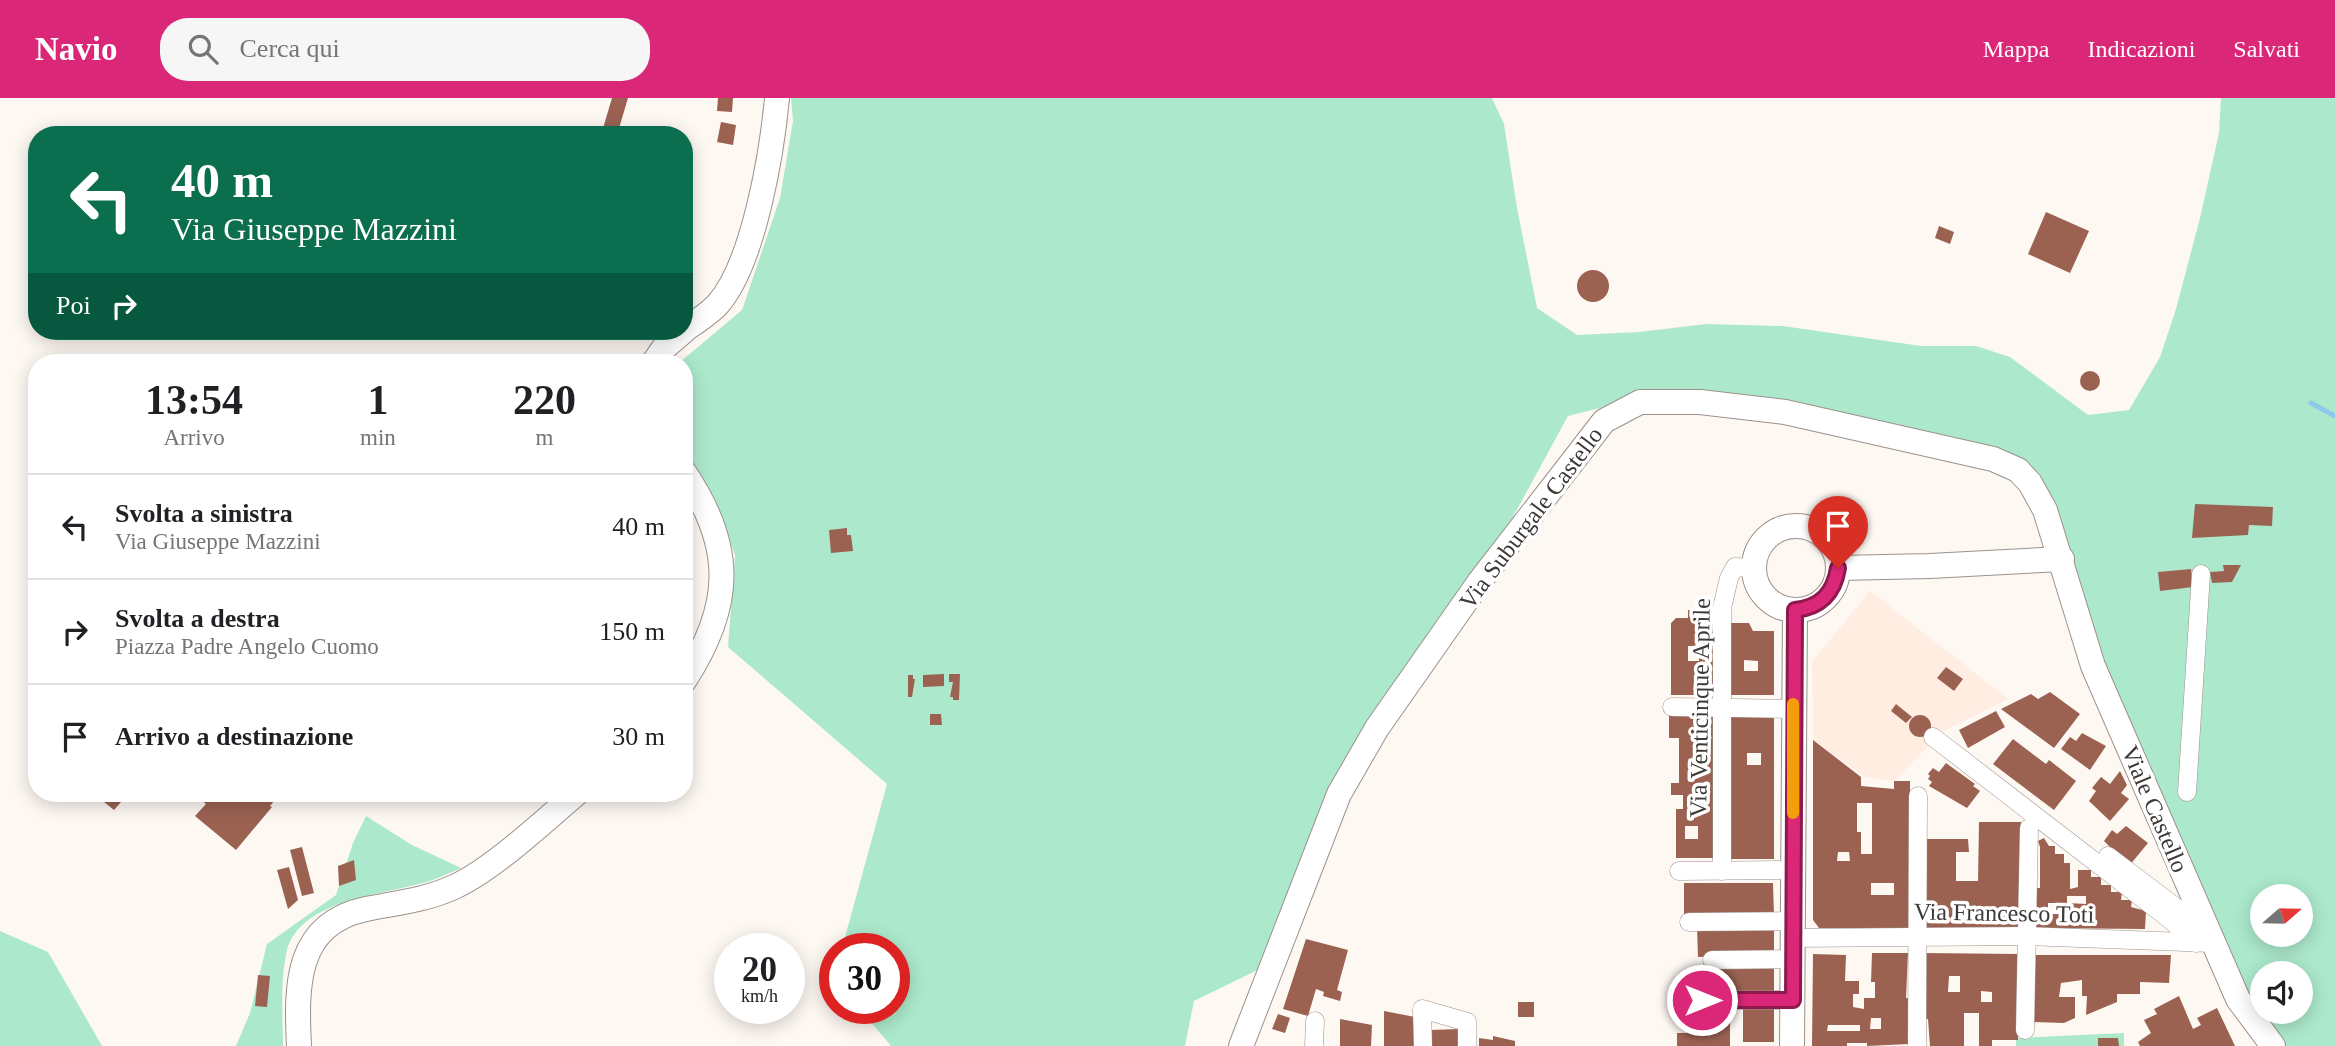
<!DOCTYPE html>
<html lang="it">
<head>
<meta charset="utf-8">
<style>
  :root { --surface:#fff; --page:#f6f6f6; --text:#202124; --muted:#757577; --line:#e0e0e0; --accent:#db2777 }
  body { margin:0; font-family:Georgia,serif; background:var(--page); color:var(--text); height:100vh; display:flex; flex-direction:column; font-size:26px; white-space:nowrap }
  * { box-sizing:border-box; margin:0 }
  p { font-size:23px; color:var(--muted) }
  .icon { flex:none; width:38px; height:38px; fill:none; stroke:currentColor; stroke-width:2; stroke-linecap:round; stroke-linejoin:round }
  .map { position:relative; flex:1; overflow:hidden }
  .side { position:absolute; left:28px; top:256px; width:665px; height:448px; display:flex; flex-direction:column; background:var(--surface); border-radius:28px; box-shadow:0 4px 18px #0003 }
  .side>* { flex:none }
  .top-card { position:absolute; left:28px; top:28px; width:665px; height:214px; border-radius:28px; box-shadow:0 4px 18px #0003; background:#0b6e4f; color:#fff; overflow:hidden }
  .needle { width:46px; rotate:70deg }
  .controls { position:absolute; left:2250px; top:786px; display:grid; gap:14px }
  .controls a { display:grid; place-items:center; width:63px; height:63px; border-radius:50%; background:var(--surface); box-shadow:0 4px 18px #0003; font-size:35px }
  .speed { position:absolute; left:714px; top:835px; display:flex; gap:14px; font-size:35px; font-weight:700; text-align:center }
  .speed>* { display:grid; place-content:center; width:91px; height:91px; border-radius:50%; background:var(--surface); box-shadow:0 4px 18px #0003; line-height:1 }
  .speed small { font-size:18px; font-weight:400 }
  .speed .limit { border:10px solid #d22; background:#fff; color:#111 }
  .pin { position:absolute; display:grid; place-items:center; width:60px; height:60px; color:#fff; margin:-72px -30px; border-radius:50% 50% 50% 0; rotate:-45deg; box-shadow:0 0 7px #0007 }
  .pin .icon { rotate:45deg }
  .me { position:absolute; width:77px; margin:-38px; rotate:90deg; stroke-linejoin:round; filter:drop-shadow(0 0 5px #0008) }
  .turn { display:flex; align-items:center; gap:24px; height:147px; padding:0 28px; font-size:32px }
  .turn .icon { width:91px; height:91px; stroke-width:2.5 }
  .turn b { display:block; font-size:49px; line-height:60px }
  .then { display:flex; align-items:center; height:66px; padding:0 28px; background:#0003; gap:14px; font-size:26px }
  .eta { display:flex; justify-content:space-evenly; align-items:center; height:119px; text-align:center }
  .eta b { font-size:42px; font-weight:700; line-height:49px }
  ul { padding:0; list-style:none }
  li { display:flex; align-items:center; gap:21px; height:105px; padding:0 28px; border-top:2px solid var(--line) }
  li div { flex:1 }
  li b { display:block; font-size:26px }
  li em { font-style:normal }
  header { display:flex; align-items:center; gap:42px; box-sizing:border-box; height:98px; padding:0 35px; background:var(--accent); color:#fff }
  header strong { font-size:33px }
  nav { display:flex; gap:38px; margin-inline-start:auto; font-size:24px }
  .search { width:490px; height:63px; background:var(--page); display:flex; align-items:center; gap:18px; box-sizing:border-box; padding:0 24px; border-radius:28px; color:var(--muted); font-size:26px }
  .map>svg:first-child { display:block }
  .built { fill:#ffede1 }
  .green { fill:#ace9cc; fill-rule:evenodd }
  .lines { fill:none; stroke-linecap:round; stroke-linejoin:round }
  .stream { stroke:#8cc9eb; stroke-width:5 }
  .building { fill:#9b6252; fill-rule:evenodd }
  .street-casing { stroke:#9b918b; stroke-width:19 }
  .secondary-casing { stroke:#9b918b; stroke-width:26 }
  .street { stroke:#fff; stroke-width:18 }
  .secondary { stroke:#fff; stroke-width:24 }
  .route-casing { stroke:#8e194d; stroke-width:18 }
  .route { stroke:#db2777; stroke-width:12 }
  .slow { stroke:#f59e0b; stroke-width:12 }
  .labels { text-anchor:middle; stroke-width:7; stroke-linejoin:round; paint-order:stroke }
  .street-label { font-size:24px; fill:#3d3936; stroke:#fff }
</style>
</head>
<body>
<header>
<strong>Navio</strong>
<div class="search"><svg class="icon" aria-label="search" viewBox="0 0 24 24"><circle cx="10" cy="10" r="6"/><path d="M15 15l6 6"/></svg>Cerca qui</div>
<nav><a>Mappa</a><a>Indicazioni</a><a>Salvati</a></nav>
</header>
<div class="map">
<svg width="2335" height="948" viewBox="0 0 2335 948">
  <rect width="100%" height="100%" fill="#fef8f3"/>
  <polygon class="built" points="1870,493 2008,601 1942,634 1894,683 1865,679 1813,642 1812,564"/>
  <g class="green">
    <path d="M791,0H1492L1504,26L1517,110L1537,210L1577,237L1639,234L1706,226L1783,228L1921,248H1976L2010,259L2088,317L2129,312L2160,259L2176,211L2200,120L2219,35L2221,0H2335V948H2283L2246,905L2184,777L2047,411L2008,363L1640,300L1568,318L1501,441L1339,677L1280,861L1194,903L1185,948H891L859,910H894V850H842L887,686L728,549L735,457L714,399L684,352V264H680L742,212L780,100L793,23ZM2263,798H2301V836H2263ZM2263,875H2301V914H2263Z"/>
    <path d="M366,718L412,747L461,770C449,775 438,781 426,784C384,797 296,801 286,857C280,886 283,918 283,948H236L250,915L267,846L336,797L353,745Z"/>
    <polygon points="0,833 48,854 102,948 0,948"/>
    <polygon points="2124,935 2124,948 2016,948 2016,940"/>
  </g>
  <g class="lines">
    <polyline class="stream" points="2311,305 2335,318"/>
  </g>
  <g class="building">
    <polygon points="612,0 628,0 617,37 601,37"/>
    <polygon points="718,0 733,0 732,14 717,13"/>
    <polygon points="721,24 736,27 733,47 717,44"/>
    <polygon points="2046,114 2089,133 2070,175 2028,156"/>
    <polygon points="1939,128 1954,134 1950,146 1935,140"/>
    <circle cx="1593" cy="188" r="16"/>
    <circle cx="2090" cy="283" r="10"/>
    <polygon points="2195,406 2273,409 2272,428 2249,427 2248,437 2192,440"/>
    <polygon points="847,430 847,437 851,437 853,453 831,455 829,432"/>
    <polygon points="2223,467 2241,467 2232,484 2212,485 2210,474 2224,473"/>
    <polygon points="2191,471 2193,489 2160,493 2158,474"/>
    <path d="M1688,512H1714V597H1671V525L1676,520H1688ZM1688,548H1699V563H1688Z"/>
    <path d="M1730,525H1749L1753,533H1774V597H1730ZM1744,562L1758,563V573H1744Z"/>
    <polygon points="1946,569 1963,581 1954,593 1937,580"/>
    <polygon points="944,576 944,588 923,589 923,577"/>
    <polygon points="949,576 960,576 959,602 953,602 953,599 950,599 953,584 949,584"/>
    <polygon points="908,577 913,577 913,581 915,581 912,599 908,599"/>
    <polygon points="2050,594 2080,616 2054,650 2001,611 2031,596 2038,601"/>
    <polygon points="1896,606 1912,619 1906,625 1891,613"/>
    <polygon points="1996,613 2005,629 1968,650 1959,632"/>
    <polygon points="930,616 941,616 942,627 930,627"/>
    <circle cx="1920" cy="628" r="11"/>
    <path d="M1669,618H1713V760H1676V711H1683V697H1671V685H1679V640H1669ZM1685,728H1698V741H1685Z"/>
    <path d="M1729,618H1774V761H1729ZM1747,655H1761V667H1747Z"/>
    <polygon points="2082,635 2106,648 2090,672 2061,651 2070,639 2076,643"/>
    <polygon points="2013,641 2046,666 2049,662 2076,683 2054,712 1993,666"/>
    <path d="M1813,642L1861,679V688L1894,691V683H1910V830H1819L1813,822ZM1857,705H1872V756H1861V734H1857ZM1838,754H1849L1850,763H1837ZM1871,785H1894V797H1871Z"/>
    <polygon points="1946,665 1975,686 1973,688 1980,693 1967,710 1929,688 1932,684 1928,681 1930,678 1928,676 1933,670 1939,674"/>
    <polygon points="2120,673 2127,687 2121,695 2129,701 2110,723 2089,703 2096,693 2092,690 2101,679 2110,686"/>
    <polygon points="93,695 129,695 114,712"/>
    <polygon points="188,695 281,695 270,708 272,709 236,752 195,718 206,706 200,701 198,704"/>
    <polygon points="1979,724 2021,724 2020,830 1924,830 1924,741 1968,741 1969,754 1956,754 1956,783 1978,783"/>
    <polygon points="2126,728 2148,745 2129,768 2104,743 2112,732 2117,736"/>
    <path d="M2044,740L2049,748H2055V756H2064V765H2070V791L2078,789V772H2091V779H2101V787H2111V794H2122L2121,802H2132L2131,809L2146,813L2145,831L2035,830V790H2040V749L2038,743ZM2067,798H2086V806L2067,805ZM2048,805H2062L2061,816H2048Z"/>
    <polygon points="302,749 314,795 302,798 290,752"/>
    <polygon points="354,762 356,782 339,788 338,768"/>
    <polygon points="289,769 298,802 288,811 277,772"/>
    <polygon points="1684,785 1773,785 1774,818 1684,816"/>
    <polygon points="1697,829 1774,829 1774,858 1698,859"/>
    <polygon points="1306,841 1348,852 1337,892 1342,894 1340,903 1323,898 1324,894 1316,891 1308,918 1283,911"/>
    <path d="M1872,855H1908L1906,900H1909V946L1867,948V945H1847V948H1812L1813,856L1846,857L1845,883H1859V896H1853V909L1864,911V900H1875V884H1871ZM1871,920H1881V931H1870ZM1828,927H1860V933H1827Z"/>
    <path d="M1922,855L2019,856L2018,942H1992V948H1979V915H1964V948H1930L1928,921H1921ZM1949,878H1960V894H1948ZM1981,893L1992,894V904H1981Z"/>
    <polygon points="2035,857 2171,857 2169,885 2140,884 2140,896 2117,896 2117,904 2086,917 2087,898 2082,898 2082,882 2061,885 2059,899 2075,899 2075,920 2064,925 2034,924"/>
    <polygon points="1774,865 1774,895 1712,895 1712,866"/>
    <polygon points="258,877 270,878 267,909 255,908"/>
    <polygon points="2179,898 2193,931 2201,927 2197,920 2217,910 2235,948 2140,948 2138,944 2151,935 2144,922 2157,916 2154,911"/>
    <rect x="1518" y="904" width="16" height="15"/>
    <polygon points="1730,906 1730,948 1677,948 1677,935 1692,935 1692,907"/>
    <rect x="1743" y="907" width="31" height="37"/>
    <polygon points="1384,913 1415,919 1415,948 1384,948"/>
    <polygon points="1278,916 1290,920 1285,935 1272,931"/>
    <polygon points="1340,921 1372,927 1371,948 1340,948"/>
    <polygon points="1460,931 1460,948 1430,948 1430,932"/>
    <polygon points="1493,938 1515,943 1515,948 1479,948 1479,940 1493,942"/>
    <polygon points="2098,940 2118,940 2119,948 2098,948"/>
  </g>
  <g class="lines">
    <g class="street-casing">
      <g id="street">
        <polyline points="1672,609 1793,611"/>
        <polyline points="1933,639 2168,820 2196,845"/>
        <polyline points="2187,694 2201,476"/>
        <polyline points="2108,758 2177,810 2189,833"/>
        <polyline points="1679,773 1793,772"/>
        <polyline points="1722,773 1722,510 1729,480 1735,469 1754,470"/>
        <polyline points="1689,824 1794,823"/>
        <polyline points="1794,840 2027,838 2212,845"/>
        <polyline points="1712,862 1794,861"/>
        <polyline points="1702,902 1792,902"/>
        <polyline points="2025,932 2029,730"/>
        <polyline points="1314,948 1315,923"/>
        <polyline points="1423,948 1422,911 1467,924 1467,948"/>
        <polyline points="1917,948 1918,698"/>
      </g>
    </g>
    <g class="secondary-casing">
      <g id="secondary">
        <path d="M684,232C696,224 709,216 718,206C754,165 772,54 777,0"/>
        <polyline points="654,264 663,251 684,233"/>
        <path d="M684,374C735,449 733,508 684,583"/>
        <circle cx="1796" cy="470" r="42"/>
        <polyline points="1838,470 1930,468 2062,461"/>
        <path d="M299,948C296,888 295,826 366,811C396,805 426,802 454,789C492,772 544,723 577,695"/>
        <polyline points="1241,948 1339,696 1377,630 1480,483 1604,323 1640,304 1700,304 1785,314 1993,361 2018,372 2030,385 2045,412 2093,568 2238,901 2273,948"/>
        <polyline points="1792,948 1795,512"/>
      </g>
    </g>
    <use href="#street" class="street"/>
    <use href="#secondary" class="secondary"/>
  </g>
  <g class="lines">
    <g class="route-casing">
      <path id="route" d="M1702,902H1793L1795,512C1821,509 1834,495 1838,470"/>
    </g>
    <use href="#route" class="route"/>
    <polyline class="slow" points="1793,606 1793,715"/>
  </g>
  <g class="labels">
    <g class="street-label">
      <text transform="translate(1531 420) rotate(-53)" y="8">Via Suburgale Castello</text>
      <text transform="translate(1700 610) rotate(-89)" y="8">Via Venticinque Aprile</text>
      <text transform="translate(2155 711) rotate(67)" y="8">Viale Castello</text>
      <text transform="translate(2004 815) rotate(1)" y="8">Via Francesco Toti</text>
    </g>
  </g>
</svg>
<div class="controls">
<a><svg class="needle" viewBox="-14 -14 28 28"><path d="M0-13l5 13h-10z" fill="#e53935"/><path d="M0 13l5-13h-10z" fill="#757577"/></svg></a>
<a><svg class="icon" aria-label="sound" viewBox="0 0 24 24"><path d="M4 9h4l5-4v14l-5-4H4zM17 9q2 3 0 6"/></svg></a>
</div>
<div class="speed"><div>20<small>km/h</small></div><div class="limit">30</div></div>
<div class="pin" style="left:1838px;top:470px;background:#d93025"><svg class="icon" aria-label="arrive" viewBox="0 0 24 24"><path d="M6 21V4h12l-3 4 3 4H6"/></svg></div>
<svg class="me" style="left:1702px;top:902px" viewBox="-20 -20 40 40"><circle r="17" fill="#db2777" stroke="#fff" stroke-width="3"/><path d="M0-11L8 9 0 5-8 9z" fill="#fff"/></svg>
<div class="top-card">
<div class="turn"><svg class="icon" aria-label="left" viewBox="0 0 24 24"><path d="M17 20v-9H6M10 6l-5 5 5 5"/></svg><div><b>40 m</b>Via Giuseppe Mazzini</div></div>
<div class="then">Poi<svg class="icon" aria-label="right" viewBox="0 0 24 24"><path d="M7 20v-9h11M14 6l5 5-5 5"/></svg></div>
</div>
<section class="side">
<div class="eta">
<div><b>13:54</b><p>Arrivo</p></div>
<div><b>1</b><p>min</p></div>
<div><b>220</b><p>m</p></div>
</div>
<ul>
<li><svg class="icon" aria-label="left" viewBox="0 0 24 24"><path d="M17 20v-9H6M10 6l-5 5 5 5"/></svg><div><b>Svolta a sinistra</b><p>Via Giuseppe Mazzini</p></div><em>40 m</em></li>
<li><svg class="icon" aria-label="right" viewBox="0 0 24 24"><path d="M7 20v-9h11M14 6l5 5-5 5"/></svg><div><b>Svolta a destra</b><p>Piazza Padre Angelo Cuomo</p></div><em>150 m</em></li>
<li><svg class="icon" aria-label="arrive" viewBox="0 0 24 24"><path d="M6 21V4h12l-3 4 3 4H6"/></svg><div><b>Arrivo a destinazione</b></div><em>30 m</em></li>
</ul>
</section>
</div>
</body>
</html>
